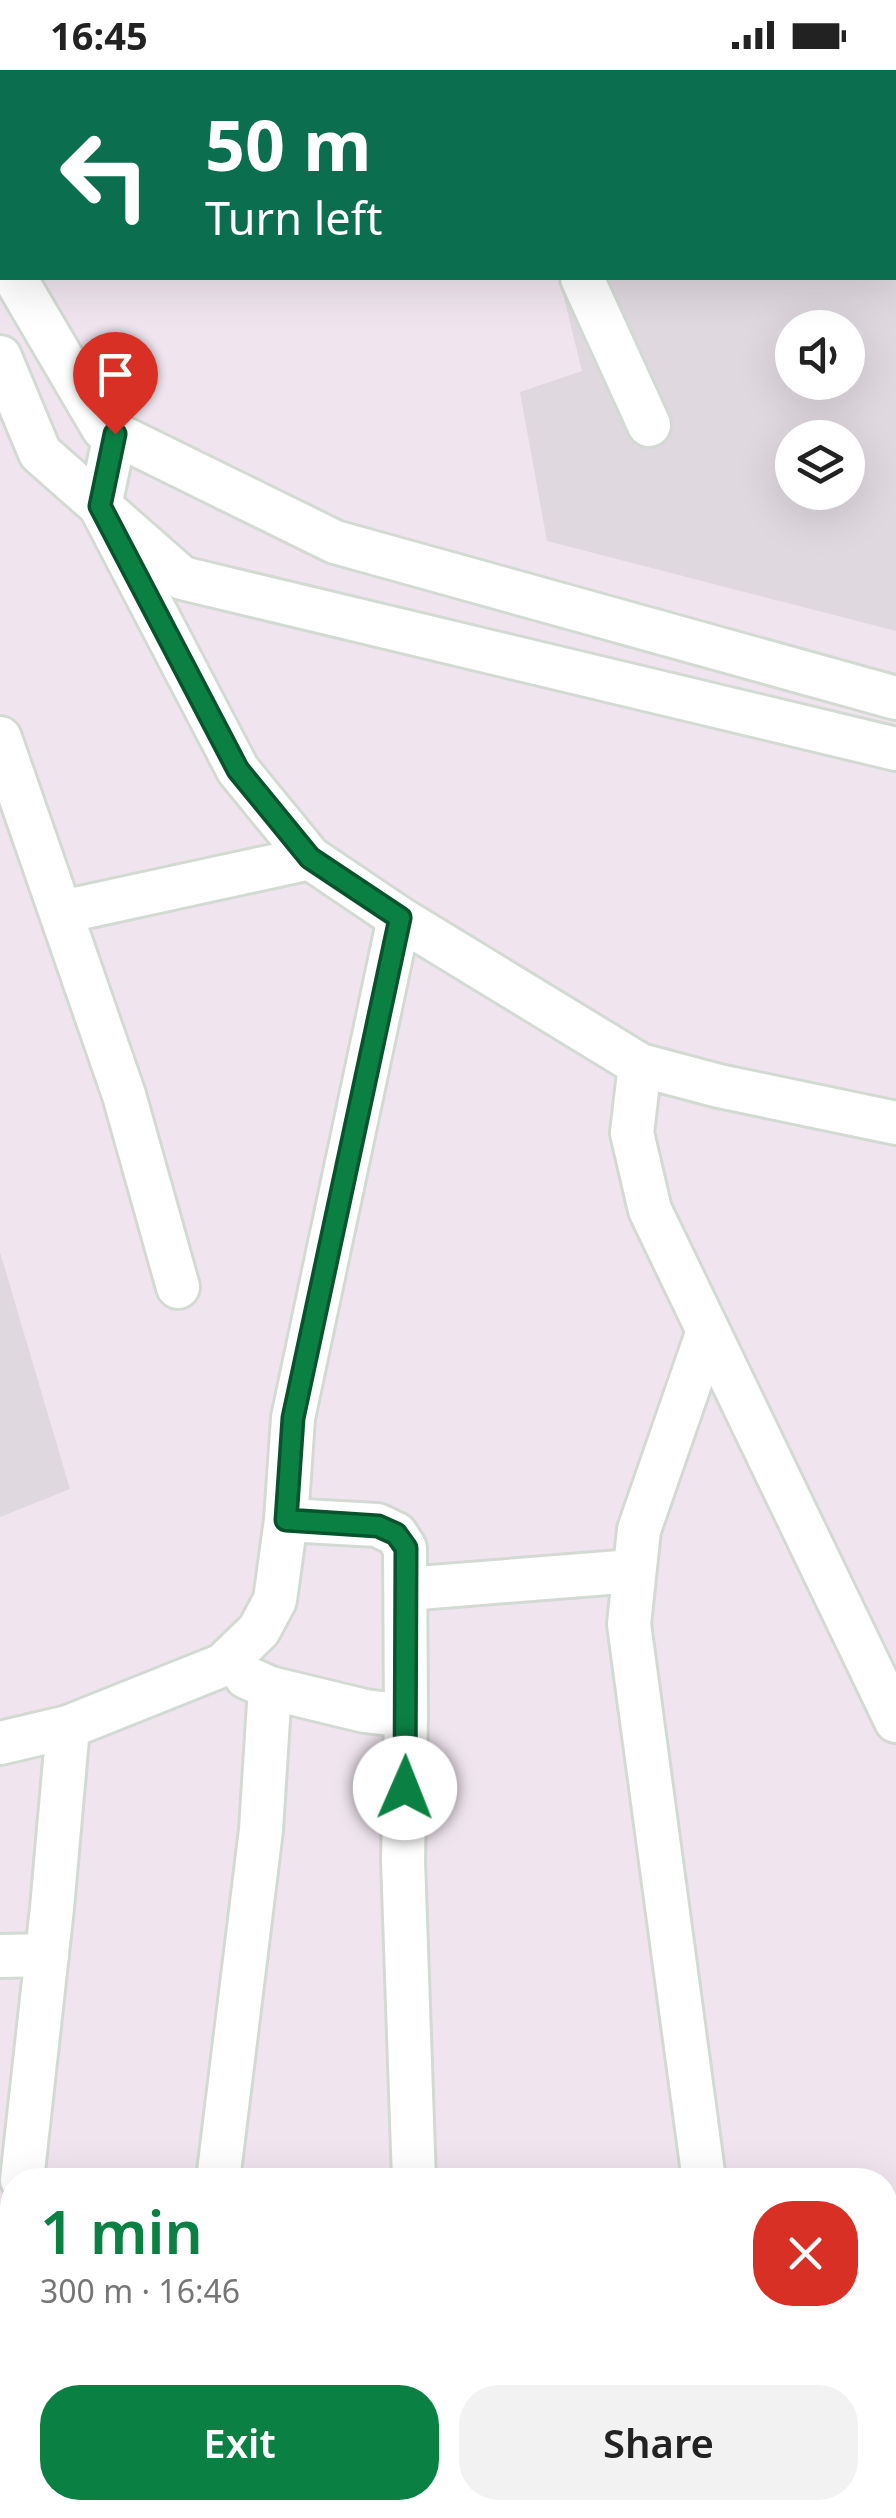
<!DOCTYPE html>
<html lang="en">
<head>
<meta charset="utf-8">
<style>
  :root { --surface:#fff; --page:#f2f2f2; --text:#222; --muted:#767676; --accent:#0b8043 }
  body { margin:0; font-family:"Noto Sans",sans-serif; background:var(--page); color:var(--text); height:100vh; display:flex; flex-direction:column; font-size:38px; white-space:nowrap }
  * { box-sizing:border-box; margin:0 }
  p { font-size:32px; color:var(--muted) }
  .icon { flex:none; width:55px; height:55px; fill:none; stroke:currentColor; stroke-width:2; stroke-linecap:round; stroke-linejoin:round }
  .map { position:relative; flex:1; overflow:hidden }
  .sheet { position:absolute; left:0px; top:2098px; width:898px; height:352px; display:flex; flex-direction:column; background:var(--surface); border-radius:40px 40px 0 0; box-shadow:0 10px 40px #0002 }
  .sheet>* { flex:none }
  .guide { position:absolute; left:0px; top:0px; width:898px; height:210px; box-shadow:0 10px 40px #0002; background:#0b6e4f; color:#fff; overflow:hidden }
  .tools { position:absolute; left:775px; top:240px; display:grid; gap:20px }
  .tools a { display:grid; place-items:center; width:90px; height:90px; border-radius:50%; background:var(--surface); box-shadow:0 10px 40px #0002; font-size:50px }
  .pin { position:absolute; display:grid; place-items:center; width:85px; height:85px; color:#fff; margin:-102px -42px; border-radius:50% 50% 50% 0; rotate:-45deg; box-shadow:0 0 10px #0007 }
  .pin .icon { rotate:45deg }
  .me { position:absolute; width:110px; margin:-55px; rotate:1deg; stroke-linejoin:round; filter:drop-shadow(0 0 8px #0008) }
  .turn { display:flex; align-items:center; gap:35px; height:210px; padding:0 40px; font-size:45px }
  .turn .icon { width:130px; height:130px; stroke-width:2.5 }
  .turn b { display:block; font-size:70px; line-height:85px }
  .round { display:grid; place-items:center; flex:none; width:105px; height:105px; border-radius:40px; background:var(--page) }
  .summary { display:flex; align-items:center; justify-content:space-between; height:170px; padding:0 40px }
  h1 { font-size:60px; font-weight:600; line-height:75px; color:var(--accent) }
  .button { display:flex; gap:20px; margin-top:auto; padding:20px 40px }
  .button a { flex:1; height:115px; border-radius:40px; background:var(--accent); color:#fff; font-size:40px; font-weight:600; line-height:115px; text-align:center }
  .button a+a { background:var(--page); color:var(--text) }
  .status { display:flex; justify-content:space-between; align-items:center; height:70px; padding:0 50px; background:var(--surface); direction:ltr }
  .status svg { height:28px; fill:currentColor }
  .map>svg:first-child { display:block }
  .industrial { fill:#dfd8df; fill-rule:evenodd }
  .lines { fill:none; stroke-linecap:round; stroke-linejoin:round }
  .minor-casing { stroke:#d3dad3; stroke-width:48 }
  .minor { stroke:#fff; stroke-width:42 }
  .route-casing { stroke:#07532c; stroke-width:25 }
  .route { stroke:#0b8043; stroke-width:18 }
</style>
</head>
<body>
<div class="status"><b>16:45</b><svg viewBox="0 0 49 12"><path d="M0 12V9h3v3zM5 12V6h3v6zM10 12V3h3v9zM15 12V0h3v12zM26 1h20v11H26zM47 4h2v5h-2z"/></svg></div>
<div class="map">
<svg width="896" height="2448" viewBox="0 0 896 2448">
  <rect width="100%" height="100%" fill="#f0e5ef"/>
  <g class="industrial">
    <path d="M507,0H896V561L547,471L520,322L582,301L559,208H895V2ZM792,258H848V312H792ZM792,368H848V422H792Z"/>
    <polygon points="0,1182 70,1419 0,1447"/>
  </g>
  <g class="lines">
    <g class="minor-casing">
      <g id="minor">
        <polyline points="488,0 489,2"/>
        <polyline points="287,2 293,0"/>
        <polyline points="822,2 827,0"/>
        <polyline points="0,139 2,138"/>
        <polyline points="15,208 103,358 335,472 896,628"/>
        <polyline points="582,208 649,355"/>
        <polyline points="0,287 40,383 182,508 896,679"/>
        <polyline points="115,364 100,436 238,700 310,788 399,848 640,995 719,1016 896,1053"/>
        <polyline points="0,668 124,1025 178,1217"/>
        <polyline points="62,842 310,788"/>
        <polyline points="640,995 632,1063 650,1140 896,1651"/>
        <polyline points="286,1450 377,1455 396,1464 405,1478 406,1646"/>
        <polyline points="406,1519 633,1501"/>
        <polyline points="270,1618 365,1641 406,1646 403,1790 414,2110"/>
        <polyline points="0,1673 68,1657 223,1595 259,1560 275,1530 286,1450 293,1348 399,848"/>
        <polyline points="0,1886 47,1885"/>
        <polyline points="22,2110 52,1838 68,1657"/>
        <polyline points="218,2110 261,1760 270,1618 246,1607"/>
        <polyline points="704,2110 629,1554 639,1460 708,1261"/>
        <polyline points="0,2268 9,2234 12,2196"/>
        <polyline points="171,2448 173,2438"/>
        <polyline points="422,2448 423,2438"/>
        <polyline points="726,2448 726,2438"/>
      </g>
    </g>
    <use href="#minor" class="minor"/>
  </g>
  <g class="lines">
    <g class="route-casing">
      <polyline id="route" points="115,364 100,436 238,700 310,788 400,848 293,1348 286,1450 378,1456 396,1464 406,1478 405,1718"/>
    </g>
    <use href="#route" class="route"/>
  </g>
</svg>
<div class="tools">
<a><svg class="icon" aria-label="sound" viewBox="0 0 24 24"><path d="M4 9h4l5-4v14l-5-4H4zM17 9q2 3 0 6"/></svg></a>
<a><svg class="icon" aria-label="layers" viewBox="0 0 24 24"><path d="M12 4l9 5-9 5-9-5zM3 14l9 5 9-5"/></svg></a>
</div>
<div class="pin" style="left:115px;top:364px;background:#d93025"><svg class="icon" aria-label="arrive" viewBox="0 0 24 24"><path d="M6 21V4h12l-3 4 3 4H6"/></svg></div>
<svg class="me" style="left:405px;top:1718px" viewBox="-20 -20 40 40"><circle r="19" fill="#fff"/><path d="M0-13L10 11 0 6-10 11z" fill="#0b8043"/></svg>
<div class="guide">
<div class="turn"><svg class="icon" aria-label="left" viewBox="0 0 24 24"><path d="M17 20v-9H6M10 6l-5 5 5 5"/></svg><div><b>50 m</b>Turn left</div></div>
</div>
<section class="sheet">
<div class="summary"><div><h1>1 min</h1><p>300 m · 16:46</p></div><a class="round" style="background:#d93025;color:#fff"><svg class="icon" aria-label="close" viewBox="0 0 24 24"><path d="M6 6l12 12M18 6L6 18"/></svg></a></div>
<div class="button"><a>Exit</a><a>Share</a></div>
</section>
</div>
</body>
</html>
